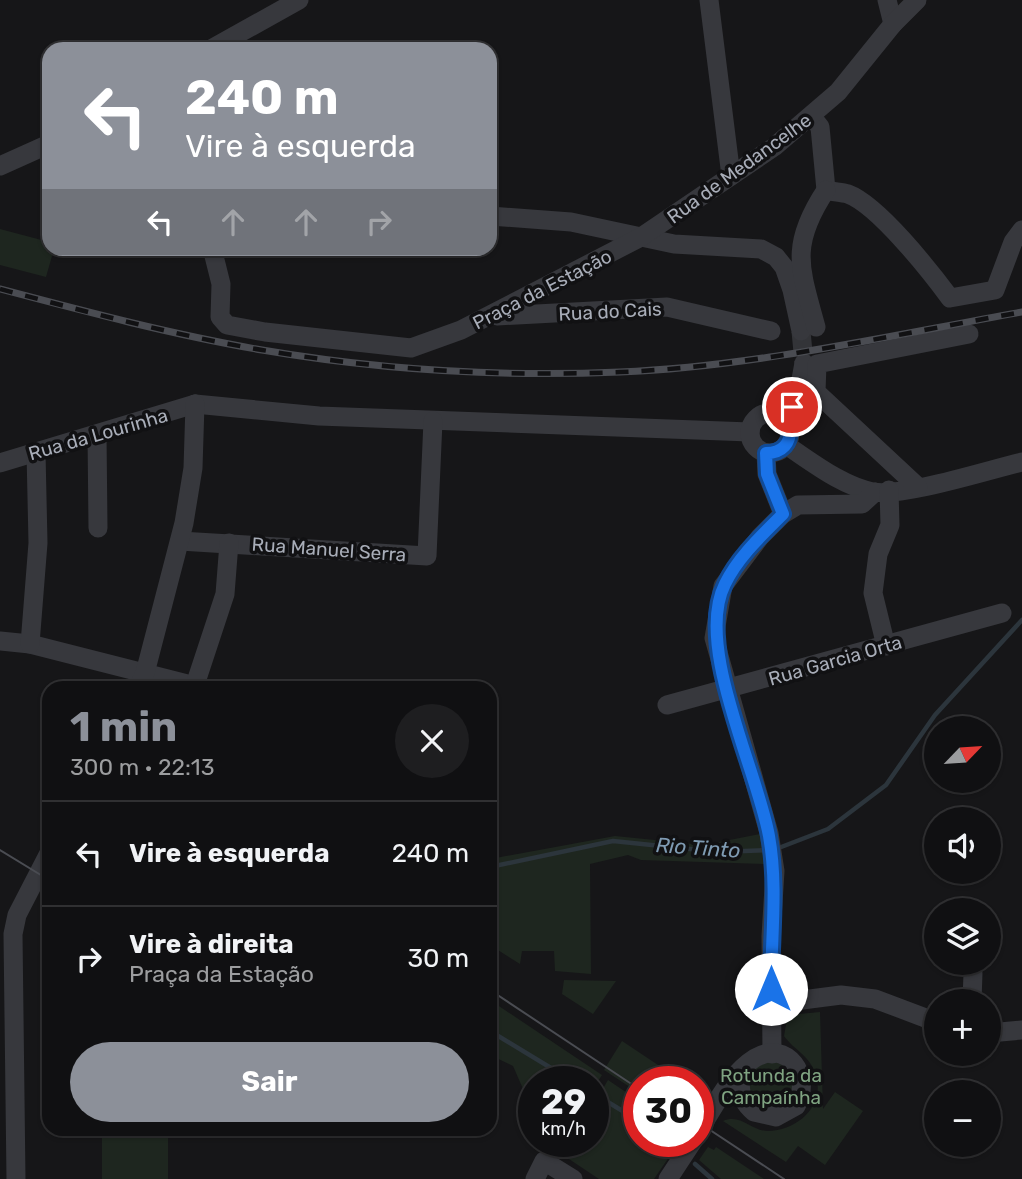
<!DOCTYPE html>
<html lang="pt">
<head>
<meta charset="utf-8">
<style>
  :root { --surface:#101012; --page:#1e1e20; --text:#f1f3f6; --muted:#9c9d9f; --line:#303032; --accent:#8c9099 }
  body { margin:0; font-family:Rubik,sans-serif; background:var(--page); color:var(--text); height:100vh; display:flex; flex-direction:column; font-size:26px; white-space:nowrap }
  * { box-sizing:border-box; margin:0 }
  p { font-size:23px; color:var(--muted) }
  .icon { flex:none; width:38px; height:38px; fill:none; stroke:currentColor; stroke-width:2; stroke-linecap:round; stroke-linejoin:round }
  .map { position:relative; flex:1; overflow:hidden }
  .details { position:absolute; left:42px; top:681px; width:455px; height:455px; display:flex; flex-direction:column; background:var(--surface); border-radius:21px; box-shadow:0 2px 5px #0004,0 0 0 2px var(--line) }
  .details>* { flex:none }
  .banner { position:absolute; left:42px; top:42px; width:455px; height:214px; border-radius:21px; box-shadow:0 2px 5px #0004,0 0 0 2px var(--line); background:#8c9099; color:#fff; overflow:hidden }
  .needle { width:46px; rotate:65deg }
  .fabs { position:absolute; left:924px; top:716px; display:grid; gap:14px }
  .fabs a { display:grid; place-items:center; width:77px; height:77px; border-radius:50%; background:var(--surface); box-shadow:0 2px 5px #0004,0 0 0 2px var(--line); font-size:35px }
  .speed { position:absolute; left:518px; top:1066px; display:flex; gap:14px; font-size:35px; font-weight:700; text-align:center }
  .speed>* { display:grid; place-content:center; width:91px; height:91px; border-radius:50%; background:var(--surface); box-shadow:0 2px 5px #0004,0 0 0 2px var(--line); line-height:1 }
  .speed small { font-size:18px; font-weight:400 }
  .speed .limit { border:10px solid #d22; background:#fff; color:#111 }
  .pin { position:absolute; display:grid; place-items:center; width:60px; height:60px; color:#fff; margin:-30px; border:4px solid #fff; border-radius:50%; box-shadow:0 2px 7px #0007 }
  .me { position:absolute; width:77px; margin:-38px; rotate:0deg; stroke-linejoin:round; filter:drop-shadow(0 0 5px #0008) }
  .turn { display:flex; align-items:center; gap:24px; height:147px; padding:0 28px; font-size:32px }
  .turn .icon { width:91px; height:91px; stroke-width:2.5 }
  .turn b { display:block; font-size:49px; line-height:60px }
  .lanes { display:flex; align-items:center; height:66px; padding:0 28px; background:#0003; justify-content:center; gap:35px; direction:ltr }
  .lanes .off { opacity:.35 }
  .round { display:grid; place-items:center; flex:none; width:74px; height:74px; border-radius:37px; background:var(--page) }
  .overview { display:flex; align-items:center; justify-content:space-between; height:119px; padding:0 28px }
  h1 { font-size:42px; font-weight:700; line-height:52px; color:var(--accent) }
  .action { display:flex; gap:14px; margin-top:auto; padding:14px 28px }
  .action a { flex:1; height:80px; border-radius:42px; background:var(--accent); color:#fff; font-size:28px; font-weight:700; line-height:80px; text-align:center }
  ul { padding:0; list-style:none }
  li { display:flex; align-items:center; gap:21px; height:105px; padding:0 28px; border-top:2px solid var(--line) }
  li div { flex:1 }
  li b { display:block; font-size:26px }
  li em { font-style:normal }
  .map>svg:first-child { display:block }
  .green { fill:#1e261f }
  .lines { fill:none; stroke-linecap:round; stroke-linejoin:round }
  .stream { stroke:#2c353c; stroke-width:4.5 }
  .minor-tunnel { stroke:#333438; stroke-width:19; stroke-dasharray:19 10; stroke-linecap:butt }
  .minor { stroke:#37383d; stroke-width:19 }
  .tram { stroke:#4a4c52; stroke-width:2 }
  .rail-casing { stroke:#4a4c52; stroke-width:7 }
  .rail { stroke:#111113; stroke-width:4.5; stroke-dasharray:13; stroke-linecap:butt }
  .route-casing { stroke:#114b97; stroke-width:18 }
  .route { stroke:#1a73e8; stroke-width:12 }
  .labels { text-anchor:middle; stroke-width:7; stroke-linejoin:round; paint-order:stroke }
  .street-label { font-size:19px; fill:#a8adb8; stroke:#111113 }
  .park-label { font-size:19px; fill:#7fa381; stroke:#111113 }
  .water-label { font-size:21px; font-style:italic; fill:#7f9bb3; stroke:#111113 }
</style>
</head>
<body>
<div class="map">
<svg width="1022" height="1179" viewBox="0 0 1022 1179">
  <rect width="100%" height="100%" fill="#161618"/>
  <g class="green">
    <polygon points="0,229 49,242 49,248 54,249 46,277 0,265"/>
    <polygon points="760,834 765,864 641,860 628,855 590,864 591,974 555,971 554,951 522,951 520,964 490,945 490,859 615,836 704,845"/>
    <polygon points="564,980 616,981 593,1014 562,994"/>
    <polygon points="490,1000 602,1075 593,1089 593,1082 534,1082 534,1114 513,1066 490,1055"/>
    <path d="M799,1010V1014L820,1012L823,1109L835,1092L863,1111L825,1165L798,1146L786,1162L723,1121C741,1113 751,1131 768,1131C798,1130 827,1105 815,1073C809,1055 794,1050 784,1036L787,1019Z"/>
    <polygon points="622,1041 682,1081 639,1082 639,1093 604,1070"/>
    <circle cx="771" cy="1085" r="23"/>
    <polygon points="608,1080 639,1101 639,1141 680,1141 654,1179 599,1179 563,1155 572,1141 593,1141 593,1110 597,1104 595,1102"/>
    <rect x="102" y="1129" width="66" height="50"/>
    <polygon points="708,1147 714,1150 716,1147 764,1179 721,1179 699,1160"/>
  </g>
  <g class="lines">
    <g class="stream">
      <polyline points="776,849 828,829 886,785 935,715 1022,620"/>
      <polyline points="490,867 613,841 719,852 768,850"/>
      <polyline points="490,1031 574,1082"/>
      <polyline points="593,1093 639,1121"/>
      <polyline points="667,1141 674,1146"/>
      <polyline points="695,1164 712,1179"/>
    </g>
    <polyline class="minor-tunnel" points="801,331 804,363"/>
    <g class="minor">
      <polyline points="709,0 731,176"/>
      <polyline points="887,0 893,24"/>
      <polyline points="211,49 299,0"/>
      <path d="M812,117L820,127L826,190C833,192 841,192 848,194C878,205 930,271 950,298L995,290L1013,242L1022,230"/>
      <polyline points="0,166 49,144"/>
      <polyline points="490,216 571,222 674,244 761,249 776,257 784,267 792,290 801,331"/>
      <polyline points="212,248 221,284 220,317 227,325 265,332 411,348 461,330 641,237 774,147 838,92 893,24 917,0"/>
      <polyline points="497,316 667,307 771,331"/>
      <path d="M816,327C800,268 789,246 826,190"/>
      <polyline points="195,404 319,416 750,432"/>
      <circle cx="770" cy="433" r="20"/>
      <polyline points="785,419 798,396 804,363"/>
      <polyline points="790,427 801,418 816,392"/>
      <polyline points="97,434 98,528"/>
      <path d="M786,445C812,462 842,486 873,492C904,497 988,470 1022,462"/>
      <polyline points="766,453 767,474 783,514 760,537 723,586 714,638 769,833 775,871 771,936 772,1054"/>
      <polyline points="0,463 195,404"/>
      <polyline points="918,487 816,392 817,364 969,334"/>
      <polyline points="783,514 798,505 862,504 875,492"/>
      <polyline points="180,541 427,556 433,421"/>
      <polyline points="0,641 30,644 203,688"/>
      <polyline points="30,644 38,543 36,452"/>
      <polyline points="886,646 873,593 878,554 890,525 889,490"/>
      <polyline points="195,685 225,594 229,543"/>
      <polyline points="138,688 145,673 184,523 193,468 195,404"/>
      <polyline points="667,705 1002,613"/>
      <polyline points="972,1001 973,973"/>
      <polyline points="771,1004 841,995 875,999 936,1022"/>
      <polyline points="989,1033 1022,1030"/>
      <path d="M698,1132C714,1108 729,1074 755,1058C787,1039 813,1076 796,1106L776,1117L754,1112C740,1100 737,1086 744,1069"/>
      <polyline points="16,1179 13,934 17,915 49,853"/>
      <polyline points="535,1179 544,1161 573,1179"/>
      <polyline points="668,1179 693,1141"/>
    </g>
    <g class="tram">
      <polyline points="0,850 49,880"/>
      <polyline points="490,990 639,1089"/>
      <polyline points="698,1122 784,1179"/>
    </g>
    <g class="rail-casing">
      <path id="rail" d="M0,289C87,312 174,335 262,350C380,370 501,377 620,372C752,367 892,335 1022,312"/>
    </g>
    <use href="#rail" class="rail"/>
  </g>
  <g class="lines">
    <g class="route-casing">
      <path id="route" d="M771,989C771,938 778,886 769,836C757,769 694,645 725,584C738,557 762,535 783,514L767,474L766,453C783,453 791,443 790,427L785,419L792,407"/>
    </g>
    <use href="#route" class="route"/>
  </g>
  <g class="labels">
    <g class="street-label">
      <text transform="translate(739 168) rotate(-36)" y="7">Rua de Medancelhe</text>
      <text transform="translate(542 289) rotate(-27)" y="7">Praça da Estação</text>
      <text transform="translate(610 311) rotate(-3)" y="7">Rua do Cais</text>
      <text transform="translate(98 434) rotate(-16)" y="7">Rua da Lourinha</text>
      <text transform="translate(329 549) rotate(4)" y="7">Rua Manuel Serra</text>
      <text transform="translate(835 660) rotate(-16)" y="7">Rua Garcia Orta</text>
    </g>
    <g class="park-label">
      <text x="771" y="1082">Rotunda da<tspan x="771" dy="22">Campaínha</tspan></text>
    </g>
    <g class="water-label">
      <text transform="translate(698 848) rotate(4)" y="7">Rio Tinto</text>
    </g>
  </g>
</svg>
<div class="fabs">
<a><svg class="needle" viewBox="-14 -14 28 28"><path d="M0-13l5 13h-10z" fill="#e53935"/><path d="M0 13l5-13h-10z" fill="#9c9d9f"/></svg></a>
<a><svg class="icon" aria-label="sound" viewBox="0 0 24 24"><path d="M4 9h4l5-4v14l-5-4H4zM17 9q2 3 0 6"/></svg></a>
<a><svg class="icon" aria-label="layers" viewBox="0 0 24 24"><path d="M12 4l9 5-9 5-9-5zM3 14l9 5 9-5"/></svg></a>
<a>+</a>
<a>−</a>
</div>
<div class="speed"><div>29<small>km/h</small></div><div class="limit">30</div></div>
<div class="pin" style="left:792px;top:407px;background:#d93025"><svg class="icon" aria-label="arrive" viewBox="0 0 24 24"><path d="M6 21V4h12l-3 4 3 4H6"/></svg></div>
<svg class="me" style="left:771px;top:989px" viewBox="-20 -20 40 40"><circle r="19" fill="#fff"/><path d="M0-13L10 11 0 6-10 11z" fill="#1a73e8"/></svg>
<div class="banner">
<div class="turn"><svg class="icon" aria-label="left" viewBox="0 0 24 24"><path d="M17 20v-9H6M10 6l-5 5 5 5"/></svg><div><b>240 m</b>Vire à esquerda</div></div>
<div class="lanes"><svg class="icon" aria-label="left" viewBox="0 0 24 24"><path d="M17 20v-9H6M10 6l-5 5 5 5"/></svg><svg class="icon off" aria-label="ahead" viewBox="0 0 24 24"><path d="M12 20V5M6 11l6-6 6 6"/></svg><svg class="icon off" aria-label="ahead" viewBox="0 0 24 24"><path d="M12 20V5M6 11l6-6 6 6"/></svg><svg class="icon off" aria-label="right" viewBox="0 0 24 24"><path d="M7 20v-9h11M14 6l5 5-5 5"/></svg></div>
</div>
<section class="details">
<div class="overview"><div><h1>1 min</h1><p>300 m · 22:13</p></div><a class="round"><svg class="icon" aria-label="close" viewBox="0 0 24 24"><path d="M6 6l12 12M18 6L6 18"/></svg></a></div>
<ul>
<li><svg class="icon" aria-label="left" viewBox="0 0 24 24"><path d="M17 20v-9H6M10 6l-5 5 5 5"/></svg><div><b>Vire à esquerda</b></div><em>240 m</em></li>
<li><svg class="icon" aria-label="right" viewBox="0 0 24 24"><path d="M7 20v-9h11M14 6l5 5-5 5"/></svg><div><b>Vire à direita</b><p>Praça da Estação</p></div><em>30 m</em></li>
</ul>
<div class="action"><a>Sair</a></div>
</section>
</div>
</body>
</html>
